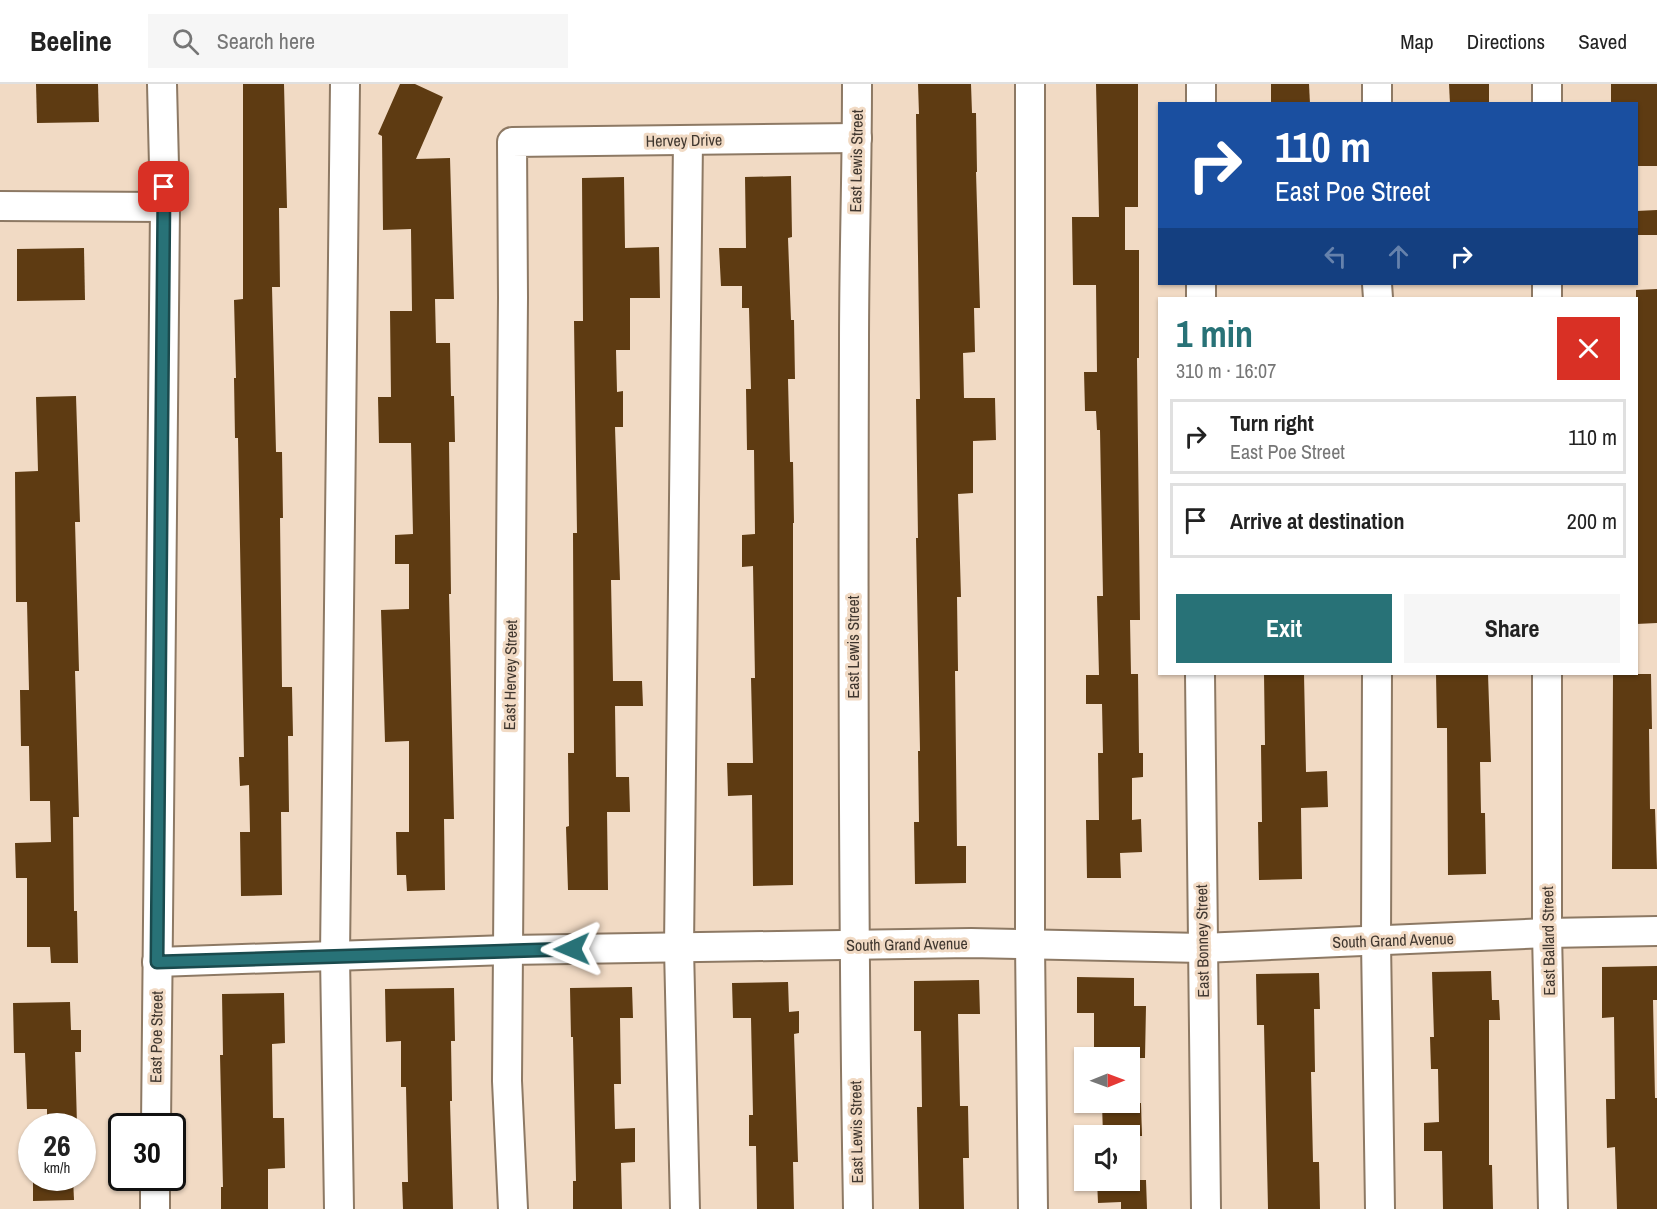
<!DOCTYPE html>
<html lang="en">
<head>
<meta charset="utf-8">
<style>
  :root { --surface:#fff; --page:#f6f6f6; --text:#222; --muted:#767676; --line:#e0e0e0; --accent:#287277 }
  body { margin:0; font-family:"Archivo Narrow",sans-serif; background:var(--page); color:var(--text); height:100vh; display:flex; flex-direction:column; font-size:22px; white-space:nowrap }
  * { box-sizing:border-box; margin:0 }
  p { font-size:20px; color:var(--muted) }
  .icon { flex:none; width:33px; height:33px; fill:none; stroke:currentColor; stroke-width:2; stroke-linecap:round; stroke-linejoin:round }
  .map { position:relative; flex:1; overflow:hidden }
  .drawer { position:absolute; left:1158px; top:213px; width:480px; height:378px; display:flex; flex-direction:column; background:var(--surface); border-radius:0px; box-shadow:0 2px 4px #0004 }
  .drawer>* { flex:none }
  .banner { position:absolute; left:1158px; top:18px; width:480px; height:183px; border-radius:0px; box-shadow:0 2px 4px #0004; background:#1a4fa0; color:#fff; overflow:hidden }
  .needle { width:39px; rotate:89deg }
  .controls { position:absolute; left:1074px; top:963px; display:grid; gap:12px }
  .controls a { display:grid; place-items:center; width:66px; height:66px; border-radius:0px; background:var(--surface); box-shadow:0 2px 4px #0004; font-size:30px }
  .speed { position:absolute; left:18px; top:1029px; display:flex; gap:12px; font-size:30px; font-weight:700; text-align:center }
  .speed>* { display:grid; place-content:center; width:78px; height:78px; border-radius:50%; background:var(--surface); box-shadow:0 2px 4px #0004; line-height:1 }
  .speed small { font-size:15px; font-weight:400 }
  .speed .limit { border:3px solid #111; border-radius:9px; background:#fff; color:#111 }
  .pin { position:absolute; display:grid; place-items:center; width:51px; height:51px; color:#fff; margin:-26px; border-radius:12px; box-shadow:0 3px 9px #0006 }
  .me { position:absolute; width:66px; margin:-33px; rotate:269deg; stroke-linejoin:round; filter:drop-shadow(0 0 4px #0008) }
  .turn { display:flex; align-items:center; gap:21px; height:126px; padding:0 18px; font-size:27px }
  .turn .icon { width:78px; height:78px; stroke-width:2.5 }
  .turn b { display:block; font-size:42px; line-height:51px }
  .lanes { display:flex; align-items:center; height:57px; padding:0 18px; background:#0003; justify-content:center; gap:30px; direction:ltr }
  .lanes .off { opacity:.35 }
  .round { display:grid; place-items:center; flex:none; width:63px; height:63px; border-radius:0px; background:var(--page) }
  .headline { display:flex; align-items:center; justify-content:space-between; height:102px; padding:0 18px }
  h1 { font-size:36px; font-weight:800; line-height:45px; color:var(--accent) }
  .button { display:flex; gap:12px; margin-top:auto; padding:12px 18px }
  .button a { flex:1; height:69px; border-radius:0px; background:var(--accent); color:#fff; font-size:24px; font-weight:800; line-height:69px; text-align:center }
  .button a+a { background:var(--page); color:var(--text) }
  ul { padding:0; list-style:none }
  li { display:flex; align-items:center; gap:18px; height:75px; margin:0 12px 9px; padding:0 6px; border:3px solid var(--line); border-radius:0px }
  li div { flex:1 }
  li b { display:block; font-size:22px }
  li em { font-style:normal }
  header { display:flex; align-items:center; gap:36px; box-sizing:border-box; height:84px; padding:0 30px; background:var(--surface); border-bottom:2px solid var(--line) }
  header strong { font-size:28px }
  nav { display:flex; gap:33px; margin-inline-start:auto; font-size:21px }
  .search { width:420px; height:54px; background:var(--page); display:flex; align-items:center; gap:15px; box-sizing:border-box; padding:0 21px; border-radius:0px; color:var(--muted); font-size:22px }
  .map>svg:first-child { display:block }
  .building { fill:#5e3b12 }
  .lines { fill:none; stroke-linecap:round; stroke-linejoin:round }
  .minor-casing { stroke:#8d7964; stroke-width:32 }
  .minor { stroke:#fff; stroke-width:28 }
  .route-casing { stroke:#1a4a4d; stroke-width:15 }
  .route { stroke:#287277; stroke-width:10 }
  .labels { text-anchor:middle; stroke-width:6; stroke-linejoin:round; paint-order:stroke }
  .street-label { font-size:16px; fill:#40372f; stroke:#f1dac4 }
</style>
</head>
<body>
<header>
<strong>Beeline</strong>
<div class="search"><svg class="icon" aria-label="search" viewBox="0 0 24 24"><circle cx="10" cy="10" r="6"/><path d="M15 15l6 6"/></svg>Search here</div>
<nav><a>Map</a><a>Directions</a><a>Saved</a></nav>
</header>
<div class="map">
<svg width="1657" height="1125" viewBox="0 0 1657 1125">
  <rect width="100%" height="100%" fill="#f1dac4"/>
  <g class="building">
    <polygon points="36,0 98,0 99,38 37,39"/>
    <polygon points="243,0 284,0 287,124 279,124 280,203 272,203 276,368 282,368 283,434 280,434 282,603 292,603 293,652 288,652 289,728 281,728 282,811 241,812 240,748 250,748 249,701 240,702 239,673 244,673 238,354 235,354 234,294 236,294 234,216 243,215"/>
    <polygon points="400,0 415,0 443,13 416,75 450,74 454,215 435,215 436,259 450,259 451,312 454,312 455,358 449,358 451,510 449,510 454,735 444,735 445,806 407,807 406,791 397,791 396,748 409,748 409,657 385,658 381,526 409,525 409,480 395,480 395,451 413,450 411,359 379,359 378,313 391,313 390,227 412,227 411,145 383,146 382,52 378,50"/>
    <polygon points="918,0 971,0 972,29 976,29 977,88 976,88 980,224 974,224 975,268 963,269 964,314 995,314 996,356 973,357 973,409 958,410 961,513 957,513 958,587 955,587 957,762 966,762 966,799 915,800 914,738 919,738 918,667 920,667 916,454 918,454 916,315 920,315 916,30 919,30"/>
    <polygon points="1096,0 1138,0 1138,123 1125,123 1125,166 1139,166 1139,274 1137,274 1140,536 1130,536 1131,590 1138,590 1139,669 1143,669 1143,693 1132,694 1132,736 1141,735 1142,768 1120,769 1121,794 1087,794 1086,736 1099,736 1098,669 1103,669 1102,620 1086,620 1086,591 1099,591 1097,512 1103,512 1100,346 1097,346 1096,327 1085,327 1084,288 1097,288 1096,201 1073,201 1072,133 1099,133"/>
    <polygon points="1271,0 1309,0 1310,20 1271,20"/>
    <polygon points="1449,0 1489,0 1489,20 1450,20"/>
    <polygon points="1611,0 1657,0 1657,82 1636,82 1636,20 1611,20"/>
    <polygon points="791,92 792,153 788,154 791,236 794,236 795,295 788,295 790,378 793,378 794,439 793,439 793,801 753,802 752,711 728,712 727,679 753,679 751,594 755,594 753,482 742,483 742,451 755,450 754,366 747,366 746,305 751,305 749,224 742,224 742,202 721,202 719,164 746,164 745,93"/>
    <polygon points="624,93 625,164 659,163 660,214 630,214 630,266 616,266 617,308 623,307 623,343 615,343 620,496 611,496 613,597 642,597 643,622 615,622 616,693 629,693 630,728 607,728 608,806 568,806 566,743 569,742 568,669 574,669 573,449 577,449 574,237 583,237 582,94"/>
    <polygon points="1657,126 1657,151 1636,151 1636,127"/>
    <polygon points="84,164 85,216 17,217 17,165"/>
    <polygon points="1657,205 1657,539 1636,540 1636,206"/>
    <polygon points="76,312 80,438 75,438 79,587 75,587 79,733 73,733 74,827 77,827 78,879 51,879 50,863 27,863 27,794 16,794 15,759 51,758 50,717 30,717 29,662 21,662 20,606 29,606 27,518 16,518 15,388 38,387 36,313"/>
    <polygon points="1264,590 1304,590 1306,688 1327,687 1328,723 1301,724 1302,795 1259,796 1258,738 1262,738 1261,661 1265,661"/>
    <polygon points="1436,590 1488,590 1491,678 1480,678 1481,729 1485,729 1486,790 1448,791 1447,644 1437,644"/>
    <polygon points="1613,590 1651,590 1652,645 1649,645 1650,725 1655,725 1657,785 1612,785"/>
    <polygon points="1657,882 1657,916 1653,916 1655,1014 1657,1014 1657,1125 1617,1125 1615,1063 1607,1064 1606,1015 1615,1015 1614,933 1602,934 1602,883"/>
    <polygon points="1491,887 1492,916 1499,916 1500,936 1489,936 1489,1081 1492,1081 1493,1125 1443,1125 1442,1067 1424,1067 1424,1039 1439,1038 1438,985 1431,985 1430,953 1434,953 1432,888"/>
    <polygon points="1319,889 1320,925 1314,925 1315,988 1311,988 1313,1078 1319,1078 1320,1125 1268,1125 1264,941 1257,941 1256,890"/>
    <polygon points="1077,893 1134,894 1134,922 1146,922 1145,974 1094,974 1094,929 1077,929"/>
    <polygon points="979,896 980,930 958,930 960,1022 968,1022 969,1074 963,1074 964,1125 919,1125 917,1023 922,1023 921,947 914,947 914,897"/>
    <polygon points="788,898 789,928 799,927 799,949 794,950 798,1078 793,1078 794,1125 757,1125 756,1062 749,1062 749,1031 753,1031 751,934 733,934 732,899"/>
    <polygon points="632,903 633,934 620,934 621,1000 614,1000 615,1045 635,1044 635,1078 621,1079 622,1125 573,1125 573,1097 576,1097 573,953 571,953 570,904"/>
    <polygon points="454,904 455,957 451,957 452,1017 450,1017 453,1125 403,1125 402,1098 408,1098 406,1003 401,1003 401,957 386,958 385,905"/>
    <polygon points="284,909 285,959 272,960 273,1034 284,1034 285,1084 268,1085 268,1125 221,1125 221,1103 223,1103 220,971 223,971 222,910"/>
    <polygon points="70,918 71,946 81,946 81,968 75,968 77,1041 47,1042 47,1025 27,1025 25,969 14,969 13,919"/>
    <polygon points="1141,1019 1142,1052 1103,1052 1102,1020"/>
    <polygon points="33,1094 73,1094 74,1116 33,1117"/>
    <polygon points="1097,1096 1146,1096 1147,1125 1121,1125 1121,1118 1098,1119"/>
  </g>
  <g class="lines">
    <g class="minor-casing">
      <g id="minor">
        <path d="M857,0C857,87 854,173 854,260C853,548 853,837 858,1125"/>
        <polyline points="1030,0 1030,860 1033,1125"/>
        <polyline points="1201,0 1201,20"/>
        <polyline points="1377,0 1377,20"/>
        <polyline points="1547,20 1547,0"/>
        <polyline points="0,122 165,123"/>
        <polyline points="1201,200 1201,214"/>
        <polyline points="1377,200 1378,214"/>
        <polyline points="1547,214 1547,200"/>
        <polyline points="1200,590 1206,1125"/>
        <polyline points="1377,590 1376,857 1380,1125"/>
        <polyline points="1547,590 1547,849 1553,1125"/>
        <polyline points="157,878 507,866 971,859 1202,864 1547,849 1657,847"/>
        <polyline points="156,1042 165,123 162,0"/>
        <polyline points="155,1125 155,1094"/>
        <polyline points="339,1125 335,872 345,0"/>
        <polyline points="513,1125 507,997 513,213 512,58 857,54"/>
        <polyline points="685,1125 679,864 688,56"/>
      </g>
    </g>
    <use href="#minor" class="minor"/>
  </g>
  <g class="lines">
    <g class="route-casing">
      <polyline id="route" points="164,103 157,878 572,865"/>
    </g>
    <use href="#route" class="route"/>
  </g>
  <g class="labels">
    <g class="street-label">
      <text transform="translate(684 56) rotate(-1)" y="6">Hervey Drive</text>
      <text transform="translate(856 77) rotate(-89)" y="6">East Lewis Street</text>
      <text transform="translate(853 563) rotate(-90)" y="6">East Lewis Street</text>
      <text transform="translate(510 591) rotate(-89)" y="6">East Hervey Street</text>
      <text transform="translate(1393 856) rotate(-2)" y="6">South Grand Avenue</text>
      <text transform="translate(1202 857) rotate(-91)" y="6">East Bonney Street</text>
      <text transform="translate(1548 857) rotate(-91)" y="6">East Ballard Street</text>
      <text transform="translate(907 860) rotate(-1)" y="6">South Grand Avenue</text>
      <text transform="translate(156 953) rotate(-89)" y="6">East Poe Street</text>
      <text transform="translate(856 1048) rotate(-91)" y="6">East Lewis Street</text>
    </g>
  </g>
</svg>
<div class="controls">
<a><svg class="needle" viewBox="-14 -14 28 28"><path d="M0-13l5 13h-10z" fill="#e53935"/><path d="M0 13l5-13h-10z" fill="#767676"/></svg></a>
<a><svg class="icon" aria-label="sound" viewBox="0 0 24 24"><path d="M4 9h4l5-4v14l-5-4H4zM17 9q2 3 0 6"/></svg></a>
</div>
<div class="speed"><div>26<small>km/h</small></div><div class="limit">30</div></div>
<div class="pin" style="left:164px;top:103px;background:#d93025"><svg class="icon" aria-label="arrive" viewBox="0 0 24 24"><path d="M6 21V4h12l-3 4 3 4H6"/></svg></div>
<svg class="me" style="left:572px;top:865px" viewBox="-20 -20 40 40"><path d="M0-17L14 15 0 8-14 15z" fill="#287277" stroke="#fff" stroke-width="4"/></svg>
<div class="banner">
<div class="turn"><svg class="icon" aria-label="right" viewBox="0 0 24 24"><path d="M7 20v-9h11M14 6l5 5-5 5"/></svg><div><b>110 m</b>East Poe Street</div></div>
<div class="lanes"><svg class="icon off" aria-label="left" viewBox="0 0 24 24"><path d="M17 20v-9H6M10 6l-5 5 5 5"/></svg><svg class="icon off" aria-label="ahead" viewBox="0 0 24 24"><path d="M12 20V5M6 11l6-6 6 6"/></svg><svg class="icon" aria-label="right" viewBox="0 0 24 24"><path d="M7 20v-9h11M14 6l5 5-5 5"/></svg></div>
</div>
<section class="drawer">
<div class="headline"><div><h1>1 min</h1><p>310 m · 16:07</p></div><a class="round" style="background:#d93025;color:#fff"><svg class="icon" aria-label="close" viewBox="0 0 24 24"><path d="M6 6l12 12M18 6L6 18"/></svg></a></div>
<ul>
<li><svg class="icon" aria-label="right" viewBox="0 0 24 24"><path d="M7 20v-9h11M14 6l5 5-5 5"/></svg><div><b>Turn right</b><p>East Poe Street</p></div><em>110 m</em></li>
<li><svg class="icon" aria-label="arrive" viewBox="0 0 24 24"><path d="M6 21V4h12l-3 4 3 4H6"/></svg><div><b>Arrive at destination</b></div><em>200 m</em></li>
</ul>
<div class="button"><a>Exit</a><a>Share</a></div>
</section>
</div>
</body>
</html>
